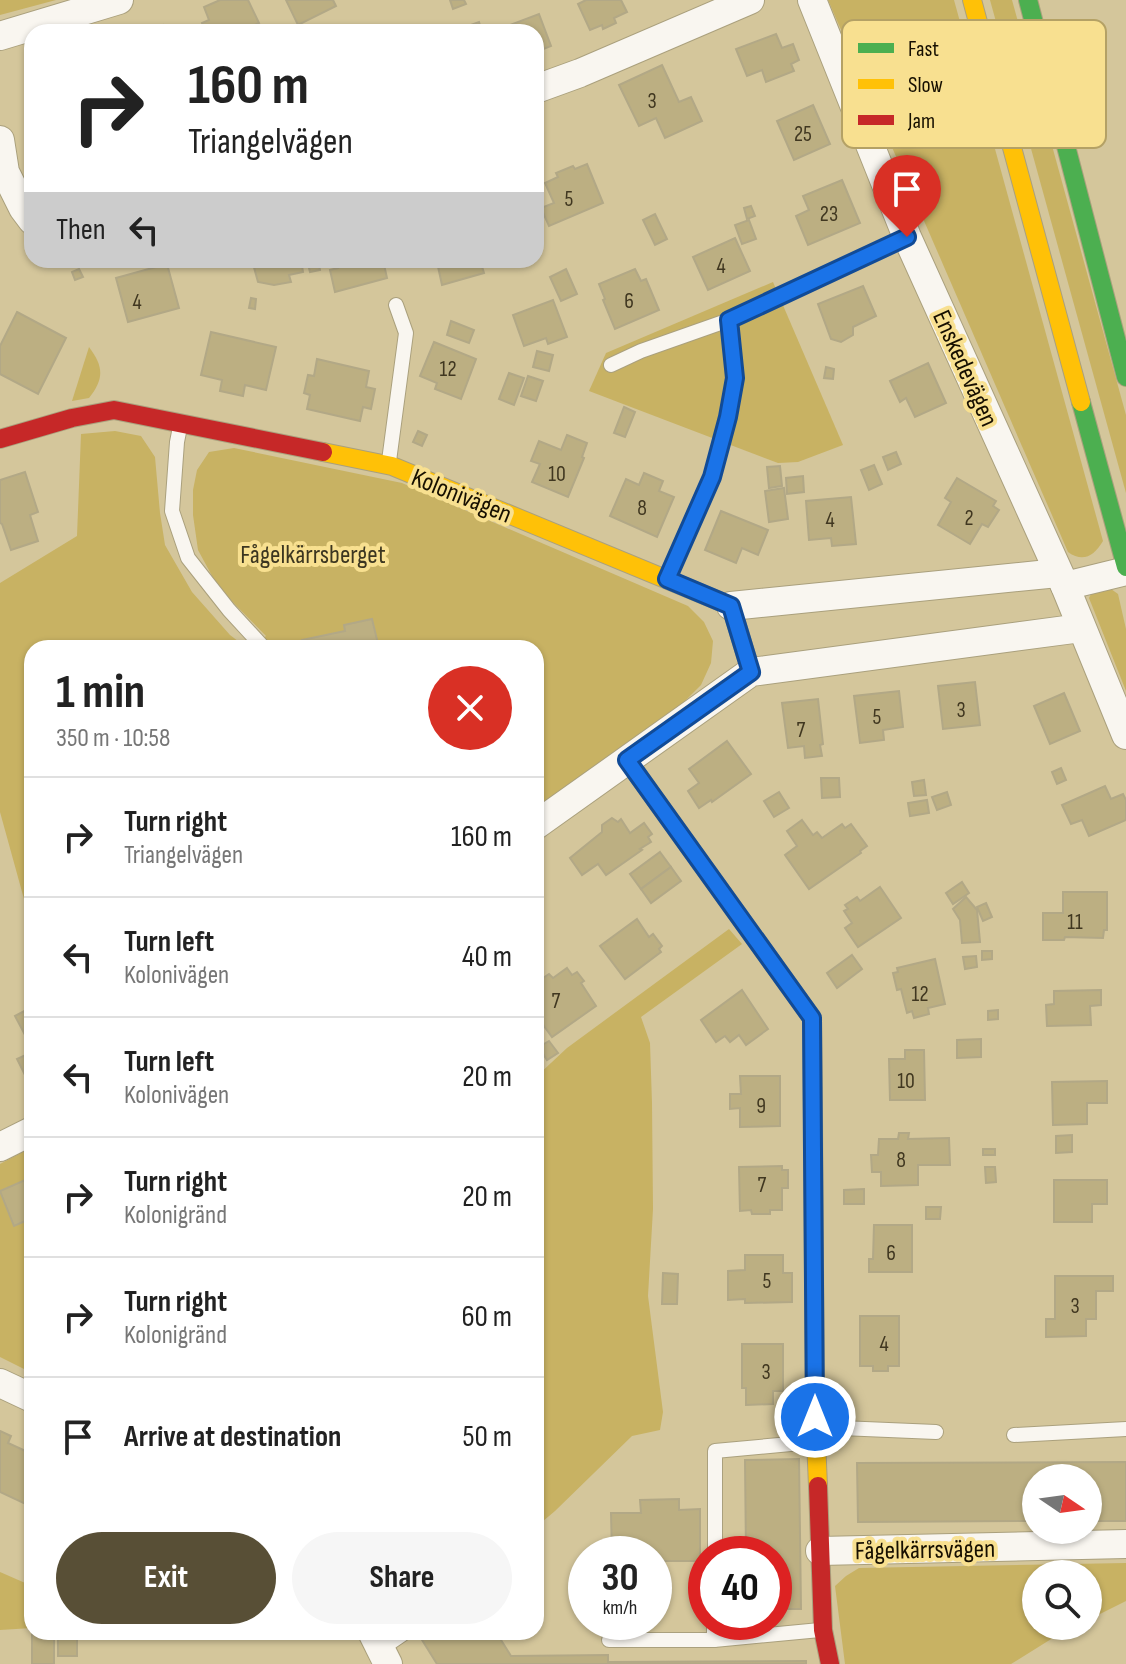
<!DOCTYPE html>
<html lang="en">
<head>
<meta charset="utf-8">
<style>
  :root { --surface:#fff; --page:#f6f6f6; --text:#222; --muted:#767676; --line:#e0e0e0; --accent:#584f36 }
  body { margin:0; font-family:"Sofia Sans Condensed",sans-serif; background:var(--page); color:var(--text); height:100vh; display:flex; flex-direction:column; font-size:30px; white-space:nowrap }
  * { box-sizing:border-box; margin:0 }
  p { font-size:26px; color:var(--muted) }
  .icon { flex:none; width:44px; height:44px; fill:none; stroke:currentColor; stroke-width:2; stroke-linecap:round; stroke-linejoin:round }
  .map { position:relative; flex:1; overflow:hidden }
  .side { position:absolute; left:24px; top:640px; width:520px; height:1000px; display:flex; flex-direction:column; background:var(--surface); border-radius:24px; box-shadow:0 2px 6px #0004 }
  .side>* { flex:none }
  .hud { position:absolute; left:24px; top:24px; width:520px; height:244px; border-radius:24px; box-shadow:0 2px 6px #0004; background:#fff; color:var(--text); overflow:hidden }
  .needle { width:52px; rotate:103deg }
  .tools { position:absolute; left:1022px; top:1464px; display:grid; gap:16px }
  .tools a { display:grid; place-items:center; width:80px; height:80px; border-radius:50%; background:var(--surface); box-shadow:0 2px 6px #0004; font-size:40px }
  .speed { position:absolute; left:568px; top:1536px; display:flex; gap:16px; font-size:40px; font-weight:700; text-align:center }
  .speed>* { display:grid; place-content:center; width:104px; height:104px; border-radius:50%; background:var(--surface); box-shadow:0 2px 6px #0004; line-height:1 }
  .speed small { font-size:20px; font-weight:400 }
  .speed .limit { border:12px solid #d22; background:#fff; color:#111 }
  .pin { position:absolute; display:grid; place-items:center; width:68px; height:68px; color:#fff; margin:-82px -34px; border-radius:50% 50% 50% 0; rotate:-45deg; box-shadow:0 0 8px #0007 }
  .pin .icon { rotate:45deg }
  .me { position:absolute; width:88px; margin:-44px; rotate:0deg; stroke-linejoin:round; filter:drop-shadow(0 0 6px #0008) }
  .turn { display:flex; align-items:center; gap:28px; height:168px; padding:0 32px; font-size:36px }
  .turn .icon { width:104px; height:104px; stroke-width:2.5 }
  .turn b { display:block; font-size:56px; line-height:68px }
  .then { display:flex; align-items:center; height:76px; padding:0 32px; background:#0003; gap:16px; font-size:30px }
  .round { display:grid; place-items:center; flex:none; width:84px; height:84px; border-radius:42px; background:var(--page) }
  .headline { display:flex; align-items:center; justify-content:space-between; height:136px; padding:0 32px }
  h1 { font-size:48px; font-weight:700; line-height:60px }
  .button { display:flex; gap:16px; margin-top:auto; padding:16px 32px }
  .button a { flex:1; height:92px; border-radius:48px; background:var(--accent); color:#fff; font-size:32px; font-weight:700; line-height:92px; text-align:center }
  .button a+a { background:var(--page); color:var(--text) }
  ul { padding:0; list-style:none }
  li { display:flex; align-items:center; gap:24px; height:120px; padding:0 32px; border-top:2px solid var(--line) }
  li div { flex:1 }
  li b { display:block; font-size:30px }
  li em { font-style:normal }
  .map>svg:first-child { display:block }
  .green { fill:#c8b263 }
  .building { fill:#bcaf82; stroke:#b2a886; stroke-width:2 }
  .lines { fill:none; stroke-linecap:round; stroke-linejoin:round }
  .lane-casing { stroke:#aaa07d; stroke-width:16 }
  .street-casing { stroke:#aaa07d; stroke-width:30 }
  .fast-casing { stroke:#aaa07d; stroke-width:20 }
  .slow-casing { stroke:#aaa07d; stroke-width:20 }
  .jam-casing { stroke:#aaa07d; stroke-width:20 }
  .lane { stroke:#f9f6f0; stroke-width:14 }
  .street { stroke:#f9f6f0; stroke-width:28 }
  .fast { stroke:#4caf50; stroke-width:18 }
  .slow { stroke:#ffc107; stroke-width:18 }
  .jam { stroke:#c62828; stroke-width:18 }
  .route-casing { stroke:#114b97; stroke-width:20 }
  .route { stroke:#1a73e8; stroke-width:14 }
  .labels { text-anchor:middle; stroke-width:8; stroke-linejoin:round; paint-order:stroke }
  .number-label { font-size:22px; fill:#403720 }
  .street-label { font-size:26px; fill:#160f00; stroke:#f8e090 }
  .park-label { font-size:26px; fill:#3c3620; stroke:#f8e090 }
  .key { fill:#f8e090; stroke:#b4a165; stroke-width:2 }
  .key-label { font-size:22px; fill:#160f00 }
</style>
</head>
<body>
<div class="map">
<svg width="1126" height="1664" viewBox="0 0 1126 1664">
  <rect width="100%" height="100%" fill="#d4c69b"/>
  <g class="green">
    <polygon points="0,0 56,0 0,15"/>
    <path d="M828,0H954L1103,541C1094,556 1083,563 1068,552Z"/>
    <polygon points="990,0 1012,0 1126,415 1126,493"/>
    <polygon points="773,282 843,445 798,462 778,463 589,391 606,353"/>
    <path d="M89,347C104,367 104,379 89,398L72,401Z"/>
    <polygon points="115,431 141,436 155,457 160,513 165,545 192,592 230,635 247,648 32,648 32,928 0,812 0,583 77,536 81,434"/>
    <polygon points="234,448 402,483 688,606 704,622 713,641 711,663 701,685 674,712 536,811 536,648 252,648 266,636 218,587 198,550 193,515 193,490 197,470 209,452"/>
    <polygon points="1100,587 1111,589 1118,594 1126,629 1126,691 1089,598 1093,590"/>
    <polygon points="729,929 742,944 641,1017 650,1043 652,1103 653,1209 648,1296 663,1412 660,1430 632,1436 555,1511 536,1527 536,1077 567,1048"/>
    <polygon points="32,1147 32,1373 0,1357 0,1164"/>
    <polygon points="1126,1563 1126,1601 1088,1620 1088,1574 1036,1574 1036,1626 1076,1626 1056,1636 1011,1664 845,1664 835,1586 846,1576 859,1568"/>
    <polygon points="0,1572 32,1586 32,1628 0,1630"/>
  </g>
  <g class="building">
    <polygon points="220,0 248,0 259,23 239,32 206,32 202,23 209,20 204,7"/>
    <polygon points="286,0 333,0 336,6 298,25"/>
    <polygon points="450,0 464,0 466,4 453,9"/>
    <polygon points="586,0 621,0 627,12 614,18 616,23 603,29 602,25 590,30 578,4"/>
    <polygon points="539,14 551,46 536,52 536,32 504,32 502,28"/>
    <polygon points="479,22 482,32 467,32 465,27"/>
    <polygon points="163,25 166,32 143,32"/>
    <polygon points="776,34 782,48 793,44 799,60 791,64 794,71 766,82 762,70 747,76 736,49"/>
    <polygon points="662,65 679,102 691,97 702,121 665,138 656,118 639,126 619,85"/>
    <polygon points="813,105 830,144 794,160 777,121"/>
    <polygon points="587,164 603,203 549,226 541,208 554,203 545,183 558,177 556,173 573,166 575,169"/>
    <polygon points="842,180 860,223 808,245 796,216 809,210 803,196"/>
    <polygon points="751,206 755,216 747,219 744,208"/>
    <polygon points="655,214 667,239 655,245 643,220"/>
    <polygon points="749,220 756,239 742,244 735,225"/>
    <polygon points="735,238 750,271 708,290 693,257"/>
    <polygon points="252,260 301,260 303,272 289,275 291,282 274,285 258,282"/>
    <polygon points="307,260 318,260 320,270 310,272"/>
    <polygon points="336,260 383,260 387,278 335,292 330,270 338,268"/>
    <polygon points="439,260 480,260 484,273 442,285 437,262"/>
    <polygon points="167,264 179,308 128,322 116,278"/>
    <polygon points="79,269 83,277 75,280 72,272"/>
    <polygon points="566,269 577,294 561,301 550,277"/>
    <polygon points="635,269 641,281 646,279 659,310 615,329 603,300 605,299 599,284"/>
    <polygon points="863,286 876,316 853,327 853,335 841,342 831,339 818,304"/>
    <polygon points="251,298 256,299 255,309 249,308"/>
    <polygon points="553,300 567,337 548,344 546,338 524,346 513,315"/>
    <polygon points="17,312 66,338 38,394 0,374 0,346"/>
    <polygon points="451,321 474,330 469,343 447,335"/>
    <polygon points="211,332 276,347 266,390 245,385 243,396 220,391 222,380 201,375"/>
    <polygon points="434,342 476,359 461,399 435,389 437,383 420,376"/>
    <polygon points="537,351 553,355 549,371 533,367"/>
    <polygon points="317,359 369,371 366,387 375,389 371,409 363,407 360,421 307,409 310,395 304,393 308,375 314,376"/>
    <polygon points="928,363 946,403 915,417 906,398 900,402 890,381"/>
    <polygon points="826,367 834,369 833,379 824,378"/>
    <polygon points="509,373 524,378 514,405 499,399"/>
    <polygon points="528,376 543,381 536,401 521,396"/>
    <polygon points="624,407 635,412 625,437 614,433"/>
    <polygon points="418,431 427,435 422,446 413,442"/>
    <polygon points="567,435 587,443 582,457 584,458 568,497 532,482 540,464 531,461 539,441 561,450"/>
    <polygon points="896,452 901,464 888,470 883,457"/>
    <polygon points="874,465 882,484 869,490 861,470"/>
    <polygon points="780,466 782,486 769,488 767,467"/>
    <polygon points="25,472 38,512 30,515 38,541 11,550 2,524 0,523 0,480"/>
    <polygon points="644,473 663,481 659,491 674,497 657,537 610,516 626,479 639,485"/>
    <polygon points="803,476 804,492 787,494 786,478"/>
    <polygon points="957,478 996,501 993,506 999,510 988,527 982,524 970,544 938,525 951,502 945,498"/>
    <polygon points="784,488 788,519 769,522 765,491"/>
    <polygon points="851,497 856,544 832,546 831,538 809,540 806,501"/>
    <polygon points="721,511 768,530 758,555 742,548 736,563 705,550"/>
    <polygon points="372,619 379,648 304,648 302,640 345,631 344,625"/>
    <polygon points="975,682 980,725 943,729 938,686"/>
    <polygon points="899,691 903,727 883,730 884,740 860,743 854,696"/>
    <polygon points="1064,693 1080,731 1050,744 1034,706"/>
    <polygon points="818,699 823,744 820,745 822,756 805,758 804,746 788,748 782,703"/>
    <polygon points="727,741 751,774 712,802 711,800 699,808 688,791 699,783 689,769"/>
    <polygon points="1061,768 1066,780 1057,784 1052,772"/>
    <polygon points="821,778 839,778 840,797 822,798"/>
    <polygon points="924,780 926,795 914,796 912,782"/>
    <polygon points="1105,786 1111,799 1123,794 1126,800 1126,820 1089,836 1082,820 1071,824 1062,805"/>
    <polygon points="779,792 789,808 774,817 764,801"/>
    <polygon points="947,792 951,805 937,810 932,797"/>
    <polygon points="927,800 929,813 910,816 908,803"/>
    <polygon points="612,818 618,822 621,819 630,833 644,823 652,834 648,837 651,842 640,849 642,850 606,875 598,864 582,875 570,858 602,832 602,825"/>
    <polygon points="802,820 813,835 817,832 822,838 842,824 845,828 851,824 867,846 860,851 861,853 809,889 785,855 797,846 787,831"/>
    <polygon points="660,852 671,867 641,889 630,874"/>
    <polygon points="671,867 681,881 651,903 641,889"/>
    <polygon points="962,882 969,893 953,904 946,893"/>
    <polygon points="880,887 901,918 858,947 845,928 852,923 844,911 848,909 845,905 857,897 860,901"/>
    <polygon points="1063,892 1107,892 1107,930 1104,930 1103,938 1065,937 1064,940 1043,940 1043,913 1063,913"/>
    <polygon points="966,897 977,910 980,942 962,943 960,920 953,909"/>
    <polygon points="986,903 992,917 983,921 977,907"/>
    <polygon points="637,919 649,937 653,934 662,946 659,949 661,952 625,979 600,946"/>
    <polygon points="982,951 992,951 992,959 982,960"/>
    <polygon points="852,955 862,969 837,988 827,973"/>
    <polygon points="976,956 977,967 965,969 963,957"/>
    <polygon points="935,959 945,1004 928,1008 929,1014 914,1018 912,1011 907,1013 901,989 897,990 893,973 898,972 897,968"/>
    <polygon points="567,968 572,975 577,972 584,981 581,983 596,1006 552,1037 536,1015 536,991 538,990 536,983 549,974 553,978"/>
    <polygon points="742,990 768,1029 746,1045 739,1035 730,1042 725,1036 716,1042 701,1020"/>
    <polygon points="1101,990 1101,1005 1090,1006 1091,1025 1047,1026 1046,1005 1054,1004 1054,991"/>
    <polygon points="32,1007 32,1048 15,1016"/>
    <polygon points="998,1010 998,1019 988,1020 988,1011"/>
    <polygon points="981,1039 981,1057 957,1058 957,1040"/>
    <polygon points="549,1041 558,1053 547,1060 539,1047"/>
    <polygon points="905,1050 924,1050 925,1100 890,1100 889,1059 905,1059"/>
    <polygon points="32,1052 32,1084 30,1085 17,1059"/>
    <polygon points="740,1076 780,1076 780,1126 740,1127 740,1108 730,1109 730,1094 741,1094"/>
    <polygon points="1107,1081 1107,1103 1087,1103 1087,1124 1053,1125 1052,1082"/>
    <polygon points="899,1133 909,1133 908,1139 949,1138 950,1165 918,1165 918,1185 881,1186 881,1172 872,1172 871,1155 878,1155 879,1139 898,1139"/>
    <polygon points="1072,1135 1072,1152 1056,1153 1056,1136"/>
    <rect x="983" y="1149" width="12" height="6"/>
    <polygon points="782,1166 782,1170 788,1170 788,1188 782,1188 782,1210 770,1210 770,1214 752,1214 751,1210 740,1211 739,1167"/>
    <polygon points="985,1167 995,1167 996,1182 986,1183"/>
    <polygon points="32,1177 32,1218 14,1226 0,1191"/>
    <polygon points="1054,1180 1107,1180 1107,1204 1092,1204 1092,1222 1054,1222"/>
    <polygon points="864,1189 864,1204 844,1204 844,1190"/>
    <polygon points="926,1207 941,1207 940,1219 926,1219"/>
    <polygon points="874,1225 912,1225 912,1272 869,1272 869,1259 873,1259"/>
    <polygon points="745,1255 783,1255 783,1273 792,1273 792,1302 745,1303 745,1299 728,1300 728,1271 745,1270"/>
    <polygon points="663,1273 678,1274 677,1304 662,1304"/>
    <polygon points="1055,1276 1113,1276 1113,1291 1096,1291 1096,1319 1086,1319 1086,1336 1046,1337 1046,1319 1055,1319"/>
    <polygon points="860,1316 899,1316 899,1366 888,1366 888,1371 873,1371 873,1366 860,1366"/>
    <polygon points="742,1344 783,1344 783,1391 773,1391 773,1404 746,1405 746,1388 742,1388"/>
    <polygon points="0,1431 11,1436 8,1443 32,1454 32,1507 0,1492"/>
    <polygon points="799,1459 801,1609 774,1609 774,1554 746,1554 745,1460"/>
    <polygon points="1126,1462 1126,1521 1088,1521 1088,1478 1036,1478 1036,1521 858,1522 857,1463"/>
    <polygon points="679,1499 679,1510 700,1509 700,1561 654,1561 654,1554 612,1554 611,1513 641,1513 640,1500"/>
    <polygon points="32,1630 32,1632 54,1632 54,1664 32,1664"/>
    <rect x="58" y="1632" width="19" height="24"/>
    <polygon points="424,1632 496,1632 511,1656 608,1655 608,1662 806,1661 806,1664 437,1664 419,1635"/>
  </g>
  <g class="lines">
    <g class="lane-casing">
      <g id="lane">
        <polyline points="611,365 641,351 729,320 907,237"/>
        <polyline points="180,427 177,442 172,511 188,558 229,610 264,648"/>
        <polyline points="389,461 406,333 396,305"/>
        <polyline points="667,579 712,477 728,417 735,378 729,320"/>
        <polyline points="817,1427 936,1432"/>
        <polyline points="1014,1435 1126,1429"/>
        <polyline points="715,1554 715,1451 812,1442"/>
        <polyline points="609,1640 714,1640 820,1630"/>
        <polyline points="714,1640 714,1622"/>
        <polyline points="381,1649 406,1632"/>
      </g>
    </g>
    <g class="street-casing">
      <g id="street">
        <polyline points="812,0 907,237 1065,586 1126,735"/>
        <polyline points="0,36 119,0"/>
        <polyline points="536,89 580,73 750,0"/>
        <polyline points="0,140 5,172 23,208 32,220"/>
        <polyline points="1065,586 1126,571"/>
        <polyline points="731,606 1058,573"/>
        <polyline points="536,825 751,672 1081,628"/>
        <polyline points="0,1147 32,1131"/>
        <polyline points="0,1383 32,1398"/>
        <polyline points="820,1551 1126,1544"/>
        <polyline points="372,1632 388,1664"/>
      </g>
    </g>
    <g class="fast-casing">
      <g id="fast">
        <polyline points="1028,0 1126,377"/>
        <polyline points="1081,402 1126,567"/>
        <polyline points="627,760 812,1018 813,1118"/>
      </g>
    </g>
    <g class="slow-casing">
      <g id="slow">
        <polyline points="972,0 1081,402"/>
        <polyline points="323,452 392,466 731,606 751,672"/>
        <polyline points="813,1118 815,1417 818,1486"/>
      </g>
    </g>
    <g class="jam-casing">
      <g id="jam">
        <polyline points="0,439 72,418 114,410 323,452"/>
        <polyline points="818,1486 823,1630 830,1664"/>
      </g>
    </g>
    <use href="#lane" class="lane"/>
    <use href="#street" class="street"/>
    <use href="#fast" class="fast"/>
    <use href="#slow" class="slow"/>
    <use href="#jam" class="jam"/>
  </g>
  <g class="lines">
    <g class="route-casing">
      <polyline id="route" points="815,1417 812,1018 627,760 751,672 731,606 667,579 712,477 728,417 735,378 729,320 907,237"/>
    </g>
    <use href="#route" class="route"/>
  </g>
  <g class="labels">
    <g class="number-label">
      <text x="652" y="108">3</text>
      <text x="803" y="141">25</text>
      <text x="569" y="206">5</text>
      <text x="829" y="221">23</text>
      <text x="721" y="273">4</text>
      <text x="629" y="308">6</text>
      <text x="137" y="309">4</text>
      <text x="448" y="376">12</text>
      <text x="557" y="481">10</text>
      <text x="642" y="515">8</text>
      <text x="969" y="525">2</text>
      <text x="830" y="527">4</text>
      <text x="961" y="717">3</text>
      <text x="877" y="724">5</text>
      <text x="801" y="737">7</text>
      <text x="1075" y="929">11</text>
      <text x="920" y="1001">12</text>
      <text x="556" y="1008">7</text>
      <text x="906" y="1088">10</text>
      <text x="761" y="1113">9</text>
      <text x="901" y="1167">8</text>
      <text x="762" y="1192">7</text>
      <text x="891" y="1260">6</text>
      <text x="767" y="1288">5</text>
      <text x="1075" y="1313">3</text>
      <text x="884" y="1351">4</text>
      <text x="766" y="1379">3</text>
    </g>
    <g class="street-label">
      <text transform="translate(966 368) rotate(66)" y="9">Enskedevägen</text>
      <text transform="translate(462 495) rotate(22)" y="9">Kolonivägen</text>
      <text transform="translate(925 1549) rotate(-1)" y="9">Fågelkärrsvägen</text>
    </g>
    <g class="park-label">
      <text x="313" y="563">Fågelkärrsberget</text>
    </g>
  </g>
  <rect x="842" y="20" width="264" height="128" rx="12" class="key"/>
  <rect x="858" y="43" width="36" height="10" fill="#4caf50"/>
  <rect x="858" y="79" width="36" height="10" fill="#ffc107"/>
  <rect x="858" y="115" width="36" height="10" fill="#c62828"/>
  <g class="key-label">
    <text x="908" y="56">Fast</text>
    <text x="908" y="92">Slow</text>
    <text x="908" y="128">Jam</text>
  </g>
</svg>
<div class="tools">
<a><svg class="needle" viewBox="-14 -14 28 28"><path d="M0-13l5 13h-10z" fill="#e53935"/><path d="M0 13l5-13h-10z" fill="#767676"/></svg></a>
<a><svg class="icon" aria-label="search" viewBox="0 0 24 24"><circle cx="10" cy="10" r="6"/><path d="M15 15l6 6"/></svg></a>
</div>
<div class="speed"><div>30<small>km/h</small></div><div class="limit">40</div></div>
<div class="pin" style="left:907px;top:237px;background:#d93025"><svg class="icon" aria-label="arrive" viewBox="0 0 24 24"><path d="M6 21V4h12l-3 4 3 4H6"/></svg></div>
<svg class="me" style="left:815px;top:1417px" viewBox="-20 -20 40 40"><circle r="17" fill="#1a73e8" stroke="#fff" stroke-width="3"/><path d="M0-11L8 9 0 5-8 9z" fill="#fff"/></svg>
<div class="hud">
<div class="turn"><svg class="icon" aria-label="right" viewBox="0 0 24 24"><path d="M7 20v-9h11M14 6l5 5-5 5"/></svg><div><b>160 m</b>Triangelvägen</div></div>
<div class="then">Then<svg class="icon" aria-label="left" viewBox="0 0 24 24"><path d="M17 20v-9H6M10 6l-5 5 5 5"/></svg></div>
</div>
<section class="side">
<div class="headline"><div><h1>1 min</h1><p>350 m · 10:58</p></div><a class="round" style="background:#d93025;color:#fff"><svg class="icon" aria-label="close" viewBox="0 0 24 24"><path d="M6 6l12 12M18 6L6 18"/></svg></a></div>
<ul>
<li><svg class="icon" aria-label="right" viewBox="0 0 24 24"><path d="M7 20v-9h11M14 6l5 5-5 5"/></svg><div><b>Turn right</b><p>Triangelvägen</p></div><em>160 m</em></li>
<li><svg class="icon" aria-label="left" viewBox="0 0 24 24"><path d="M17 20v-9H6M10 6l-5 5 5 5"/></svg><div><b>Turn left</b><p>Kolonivägen</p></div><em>40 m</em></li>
<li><svg class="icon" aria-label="left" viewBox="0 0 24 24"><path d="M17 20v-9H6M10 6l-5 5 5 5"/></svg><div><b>Turn left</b><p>Kolonivägen</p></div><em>20 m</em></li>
<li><svg class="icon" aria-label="right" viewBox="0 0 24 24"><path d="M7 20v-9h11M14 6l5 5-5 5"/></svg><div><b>Turn right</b><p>Kolonigränd</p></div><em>20 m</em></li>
<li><svg class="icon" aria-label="right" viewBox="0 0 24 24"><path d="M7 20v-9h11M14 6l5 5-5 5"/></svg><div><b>Turn right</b><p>Kolonigränd</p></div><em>60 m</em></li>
<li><svg class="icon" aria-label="arrive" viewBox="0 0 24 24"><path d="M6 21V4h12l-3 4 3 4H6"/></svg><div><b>Arrive at destination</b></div><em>50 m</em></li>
</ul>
<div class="button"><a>Exit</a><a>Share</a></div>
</section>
</div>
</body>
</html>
